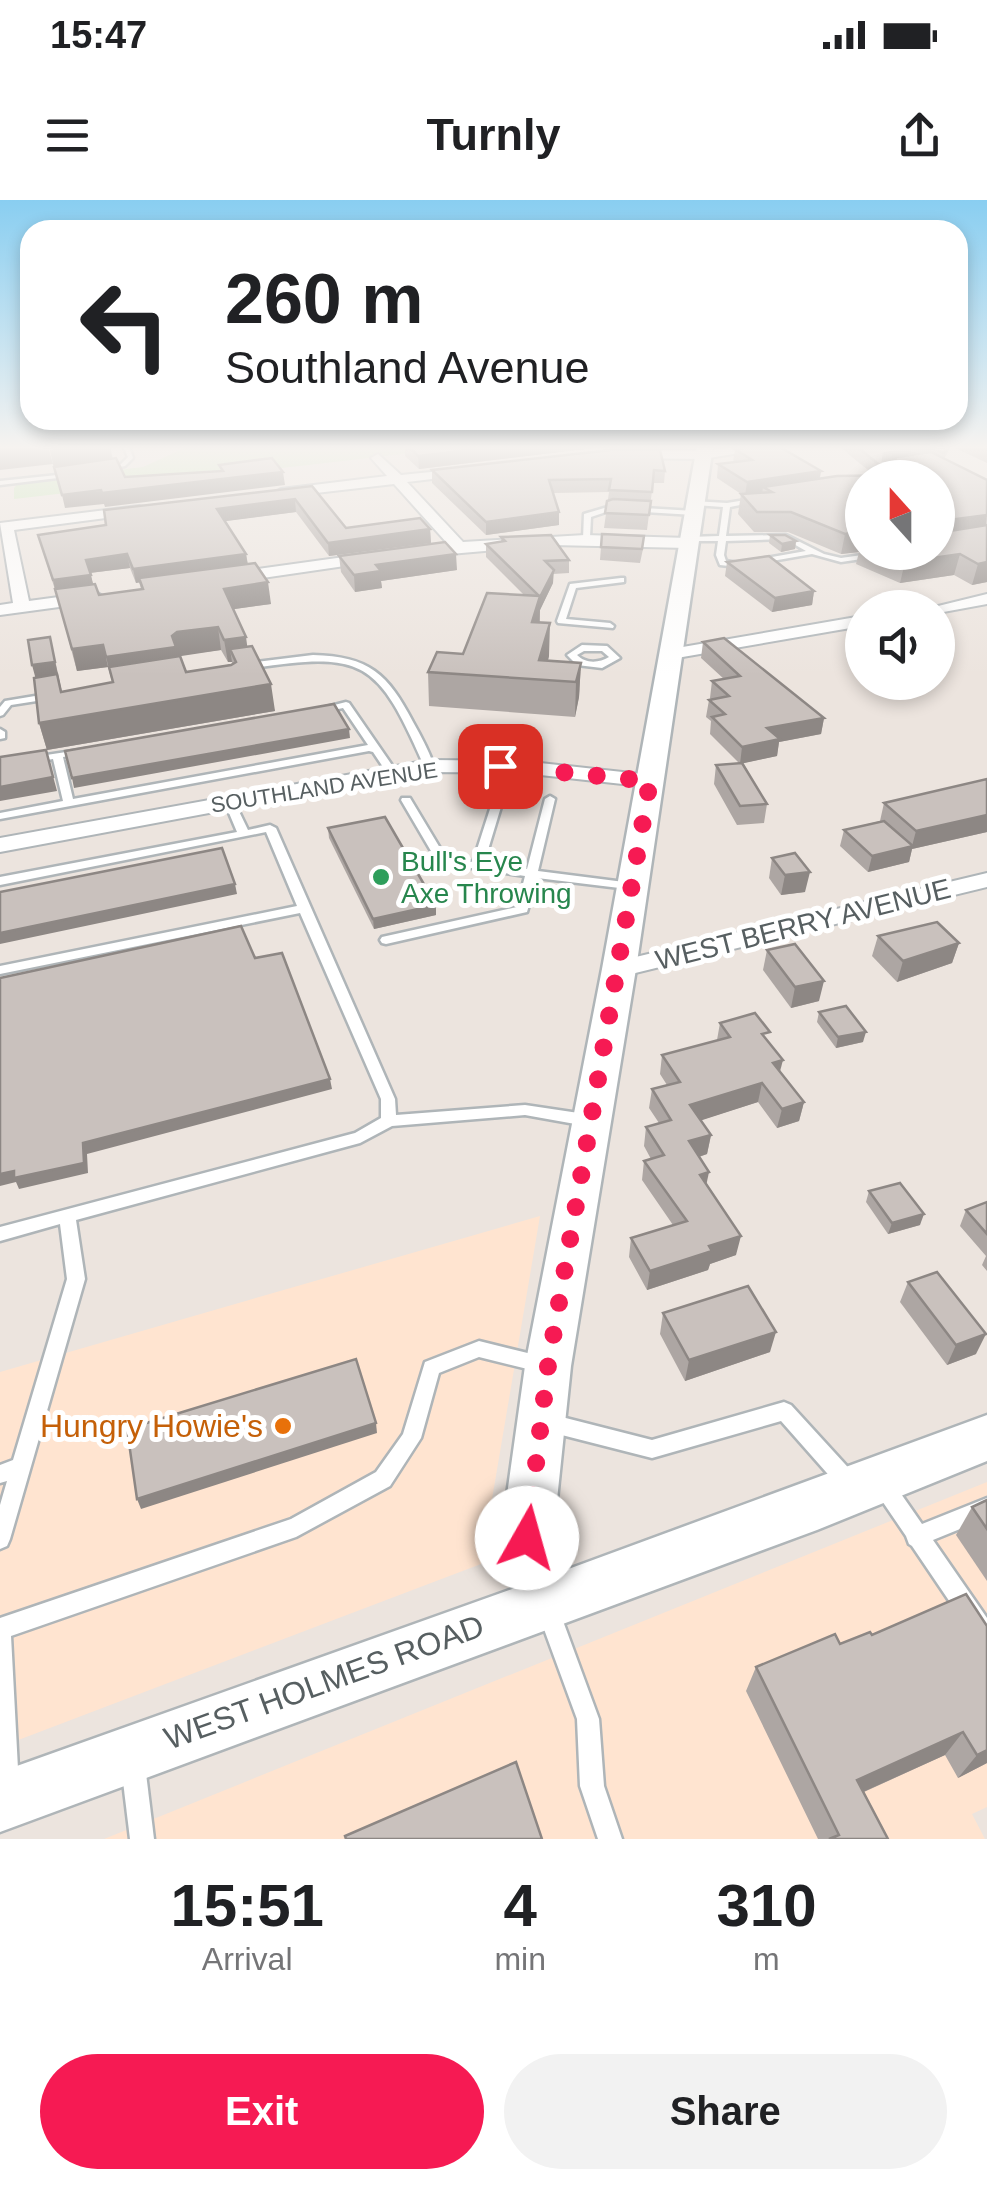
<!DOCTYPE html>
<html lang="en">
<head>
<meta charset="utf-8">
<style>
  :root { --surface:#fff; --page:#f2f2f2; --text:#202124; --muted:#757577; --accent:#f61a53 }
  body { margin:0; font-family:Helvetica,sans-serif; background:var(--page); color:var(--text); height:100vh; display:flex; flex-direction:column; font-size:38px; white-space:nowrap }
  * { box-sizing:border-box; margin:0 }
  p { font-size:32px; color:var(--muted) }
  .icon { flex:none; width:55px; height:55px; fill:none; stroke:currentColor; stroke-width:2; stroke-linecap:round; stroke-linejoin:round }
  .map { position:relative; height:1639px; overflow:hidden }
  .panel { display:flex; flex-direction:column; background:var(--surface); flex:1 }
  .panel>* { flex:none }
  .banner { position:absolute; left:20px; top:20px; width:948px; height:210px; border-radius:30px; box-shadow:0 5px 15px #0003; background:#fff; color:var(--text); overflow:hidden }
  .needle { width:65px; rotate:339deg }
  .controls { position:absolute; left:845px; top:260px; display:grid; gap:20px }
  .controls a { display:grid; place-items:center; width:110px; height:110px; border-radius:50%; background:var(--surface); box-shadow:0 5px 15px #0003; font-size:50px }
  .pin { position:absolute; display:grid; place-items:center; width:85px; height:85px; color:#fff; margin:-42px; border-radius:20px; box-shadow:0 5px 15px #0006 }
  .me { position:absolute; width:110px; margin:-55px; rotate:7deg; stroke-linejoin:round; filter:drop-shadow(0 0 8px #0008) }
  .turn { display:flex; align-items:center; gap:35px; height:210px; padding:0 40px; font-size:45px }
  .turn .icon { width:130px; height:130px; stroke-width:2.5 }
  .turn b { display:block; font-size:70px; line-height:85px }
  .eta { display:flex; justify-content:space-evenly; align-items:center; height:170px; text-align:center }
  .eta b { font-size:60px; font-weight:800; line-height:70px }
  .primary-button { display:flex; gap:20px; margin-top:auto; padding:20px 40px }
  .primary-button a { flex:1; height:115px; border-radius:60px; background:var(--accent); color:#fff; font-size:40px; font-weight:800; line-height:115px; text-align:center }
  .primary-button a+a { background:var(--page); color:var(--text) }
  .status { display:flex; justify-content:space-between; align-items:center; height:70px; padding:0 50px; background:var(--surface); direction:ltr }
  .status svg { height:28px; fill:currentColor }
  header { display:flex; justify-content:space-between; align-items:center; height:130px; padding:0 40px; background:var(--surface); font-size:45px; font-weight:800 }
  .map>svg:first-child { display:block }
  .commercial { fill:#ffe4d0 }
  .green { fill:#c7e7b7 }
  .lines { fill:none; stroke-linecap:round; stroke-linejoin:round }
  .service-casing { stroke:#afb5b8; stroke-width:5 }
  .minor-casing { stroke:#afb5b8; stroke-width:4 }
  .tertiary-casing { stroke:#afb5b8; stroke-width:5 }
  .service { fill:#fff; fill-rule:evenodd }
  .minor { fill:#fff; fill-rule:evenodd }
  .tertiary { fill:#fff; fill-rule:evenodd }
  .wall { fill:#ada6a3; fill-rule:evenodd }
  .shaded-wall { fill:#8d8784 }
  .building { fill:#c9c1bd; stroke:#8d8784; stroke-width:2.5 }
  .route { stroke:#f61a53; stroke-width:18; stroke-dasharray:0 32.4 }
  .leisure-dot { fill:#2e9e5b; stroke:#fff; stroke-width:4 }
  .food-dot { fill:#e8710a; stroke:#fff; stroke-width:4 }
  .labels { text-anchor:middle; stroke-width:10; stroke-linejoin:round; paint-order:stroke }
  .far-street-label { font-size:22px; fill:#575f61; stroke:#fff }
  .leisure-label { font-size:28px; fill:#27864d; stroke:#fff; text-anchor:start }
  .street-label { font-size:28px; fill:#575f61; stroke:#fff }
  .near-food-label { font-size:32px; fill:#c56008; stroke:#fff; text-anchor:end }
  .near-street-label { font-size:32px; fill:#575f61; stroke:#fff }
</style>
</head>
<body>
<div class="status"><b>15:47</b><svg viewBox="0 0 49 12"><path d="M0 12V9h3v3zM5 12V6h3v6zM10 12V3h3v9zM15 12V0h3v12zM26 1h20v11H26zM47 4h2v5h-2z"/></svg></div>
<header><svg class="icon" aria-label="menu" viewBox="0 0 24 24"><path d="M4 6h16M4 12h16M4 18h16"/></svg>Turnly<svg class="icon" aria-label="share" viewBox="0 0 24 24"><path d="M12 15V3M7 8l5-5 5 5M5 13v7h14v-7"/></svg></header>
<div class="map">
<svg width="987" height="1639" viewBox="0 0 987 1639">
  <rect width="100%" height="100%" fill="#ece4de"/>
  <g class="commercial">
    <polygon points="540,1016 481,1364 0,1547 0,1172"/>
    <polygon points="987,1282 987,1607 972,1614 985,1639 104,1639"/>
  </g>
  <polygon class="green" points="189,246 472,246 14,299 14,288 19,282 143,267"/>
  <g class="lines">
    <g class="service-casing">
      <g id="service">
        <polygon points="123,246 129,246 133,258 125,266 103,270 103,268 121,264 128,257"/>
        <polygon points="76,273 74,276 0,285 0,281"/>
        <path d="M758,298L760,301L730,307L726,336L786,335L824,354L841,358L883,352H910L841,362L812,354L738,367L720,365L716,355L718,341H689L685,339L689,337L719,336L723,307L695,305L692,301L727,303ZM785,339L806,351L738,363L726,361L724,355L726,341Z"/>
        <polygon points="611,306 694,311 698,313 694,315 612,310 591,317 590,337 583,339 584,314"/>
        <polygon points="621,378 624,378 624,382 576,388 566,419 610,423 614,426 613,428 558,423 557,421 570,384"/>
        <path d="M582,445L607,446L620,458L602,468L577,465L567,455ZM584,451H602L609,457C599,463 586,464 577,455Z"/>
        <path d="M313,455C369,456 388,474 413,522C421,536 429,551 434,566L433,568H425C377,459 365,451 247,469L242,466L247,463Z"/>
        <polygon points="53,493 56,494 56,498 11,505 3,515 0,516 0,507 5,501"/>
        <polygon points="346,502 349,503 396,571 395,573 387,573 373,552 369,551 0,619 0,613 63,601 53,559 0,568 0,562 86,549 86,553 63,557 73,599 368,545 343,508 320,513 315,510"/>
        <polygon points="0,529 5,532 5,538 0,539"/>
        <polygon points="502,584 507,587 484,663 527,669 545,599 550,596 555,599 538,671 632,683 636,684 638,687 636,690 537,678 527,712 386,744 382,743 380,740 382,737 517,707 525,676 438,663 401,600 402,598 410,598 446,658 473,662 497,587"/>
        <polygon points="229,598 234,601 248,630 270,625 276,628 395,899 396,915 525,905 592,915 597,917 600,921 597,925 592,927 525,915 392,926 360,943 76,1020 85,1079 10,1339 7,1346 0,1349 0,1305 7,1281 0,1283 0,1265 13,1260 67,1079 60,1024 0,1041 0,1027 355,933 381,918 381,899 300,713 0,774 0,766 297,706 266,632 0,685 0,677 237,632 224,601"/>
        <polygon points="479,1141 544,1157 550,1159 553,1165 550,1171 544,1173 479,1157 439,1173 421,1238 390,1286 296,1337 11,1436 19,1588 15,1596 7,1600 0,1597 0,1418 291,1319 376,1272 403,1234 425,1162"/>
        <polygon points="784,1202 791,1205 855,1275 858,1282 855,1289 848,1291 841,1289 781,1221 652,1258 550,1232 543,1229 541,1223 543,1217 550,1214 652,1240"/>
        <polygon points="883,1276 890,1278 922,1324 987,1298 987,1318 933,1340 987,1418 987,1448 979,1445 912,1346 909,1344 906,1336 876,1292 873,1285 876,1278"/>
        <polygon points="548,1399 556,1402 599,1519 604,1586 622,1639 598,1639 580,1586 577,1519 537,1410 540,1402"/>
        <polygon points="133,1553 141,1557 145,1565 154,1639 130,1639 121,1565 125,1557"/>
      </g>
    </g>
    <g class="minor-casing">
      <g id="minor">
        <polygon points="746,246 782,246 703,259 623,258 617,254 623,250 703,251"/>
        <polygon points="378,254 401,275 471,268 473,271 466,275 407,282 463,342 585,335 688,338 696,343 688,348 552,345 416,357 408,352 411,349 447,343 394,284 281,297 274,293 281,289 387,276 371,258"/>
        <polygon points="139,306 144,307 144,313 14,330 29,401 96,392 104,397 96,402 0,415 0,405 13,403 0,323"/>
        <polygon points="373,353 381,358 379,361 228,383 220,378 228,373"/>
        <polygon points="987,394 987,404 938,413 938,408 930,408"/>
        <polygon points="862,416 862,426 671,459 662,454 671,449"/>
        <polygon points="429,560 522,561 650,575 661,581 650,587 522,573 429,572 0,652 0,638"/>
        <polygon points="987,673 987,687 619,777 606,769 619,761"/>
      </g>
    </g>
    <g class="tertiary-casing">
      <polygon id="tertiary" points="697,246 713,246 636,769 571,1166 553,1338 563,1371 987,1215 987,1261 817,1330 0,1632 0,1572 515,1388 501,1338 525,1166 602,769"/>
    </g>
    <use href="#service" class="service"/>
    <use href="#minor" class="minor"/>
    <use href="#tertiary" class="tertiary"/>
  </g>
  <g class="wall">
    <polygon points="405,246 642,246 610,246 419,269 405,256"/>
    <path d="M842,246H987V263L951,246L944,259L987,382L972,385L954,375L900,383L856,364L859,352L841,354L788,332H754L738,314L741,294L717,278L718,264L733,262L735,249L821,271L820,278L874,275L841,248ZM862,278L938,352H862Z"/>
    <polygon points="432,270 665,271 664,283 653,283 647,330 604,328 609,292 553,293 559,312 559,325 486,335 432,283"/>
    <path d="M312,286L346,328L430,329L431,343L329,356L296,312L225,321L246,354L248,364L271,404L234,409L247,447L275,511L47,550L39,523L35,478L50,437L62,492L112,482L108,467L77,471L56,393L38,335L106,325ZM130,368L136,383L139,382L141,389L99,395L93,384L90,373ZM221,450L228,462H232V464L186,472L178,457L181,455Z"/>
    <polygon points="602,334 643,349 640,363 600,360"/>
    <polygon points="770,335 796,341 795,349 781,352 769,343"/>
    <polygon points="501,337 569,360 569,373 553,374 553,383 540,410 540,422 549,456 548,461 581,463 579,497 575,517 429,506 428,472 463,454 524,395 486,357 486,344 501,342"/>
    <polygon points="339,356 457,370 381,381 382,388 355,392 341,372"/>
    <polygon points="727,362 814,391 812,405 772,412 725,376"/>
    <polygon points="703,442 824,518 821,534 779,542 777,556 743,563 767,604 764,623 737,625 714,584 716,565 739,563 710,534 711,521 706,517 709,500 711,500 710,498 712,481 724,479 701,458"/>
    <polygon points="987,579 987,632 912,649 909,662 868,672 840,646 844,630 880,621 884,603"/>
    <polygon points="328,628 436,705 436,715 374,729 329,638"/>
    <polygon points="772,658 805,692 781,695 769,678"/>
    <polygon points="878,736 959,743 952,763 897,782 872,756"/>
    <polygon points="767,750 819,801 791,808 763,770"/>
    <polygon points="819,812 863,842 836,848 817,822"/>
    <polygon points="720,823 768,841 780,872 804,902 799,921 777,928 758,902 701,920 711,935 707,954 699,957 706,984 736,1055 710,1064 708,1070 647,1090 629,1057 631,1038 673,1025 642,980 644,961 651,959 644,946 646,927 659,923 649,908 652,889 667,885 660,874 662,855 717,840"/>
    <polygon points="869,991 920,1025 888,1034 866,1002"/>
    <polygon points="987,1002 987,1071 982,1065 986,1056 960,1026 966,1010"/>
    <polygon points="908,1082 976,1154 947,1165 900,1102"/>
    <polygon points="663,1113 770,1152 685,1181 660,1134"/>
    <polygon points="987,1300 987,1381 956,1335 972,1307"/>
    <polygon points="966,1394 987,1563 958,1578 945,1555 864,1592 888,1639 818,1639 746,1491 756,1467 872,1435"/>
  </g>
  <g class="shaded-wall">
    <polygon points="0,246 48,246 53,264 0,270"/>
    <polygon points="49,246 110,246 113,260 54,269"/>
    <polygon points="506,246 610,246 419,269 418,256"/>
    <polygon points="930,247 928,259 885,262 884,265 882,265 884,253"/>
    <polygon points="821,271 818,286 763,287 762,294 745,296 747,282"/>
    <polygon points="283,272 285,285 105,307 104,304 65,308 62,295"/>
    <polygon points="295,299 296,312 219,322 217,309"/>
    <polygon points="559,312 559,325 486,335 486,322"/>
    <polygon points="987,315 986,334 938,336 942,321"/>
    <polygon points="430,329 431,343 329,356 328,343"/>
    <polygon points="862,331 862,344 861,343 859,352 841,354 845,334"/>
    <polygon points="796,341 795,349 781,352 782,344"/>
    <polygon points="127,354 130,368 89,373 86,360"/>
    <polygon points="246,354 248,367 136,383 133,369"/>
    <polygon points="456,354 457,370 381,381 382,388 355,392 354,375 376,365"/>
    <polygon points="960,354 954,375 900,383 905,362"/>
    <polygon points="987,362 987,382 972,385 978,364"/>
    <polygon points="554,370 553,383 540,410 539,428 532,422 540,396"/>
    <polygon points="91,375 94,388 56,394 53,380"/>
    <polygon points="268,382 271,404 228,410 224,389"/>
    <polygon points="814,391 812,405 772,412 775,398"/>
    <polygon points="550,423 549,456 542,480 539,460"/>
    <polygon points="218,427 221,450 109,467 112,480 106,457 172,436 177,432"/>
    <polygon points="50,437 67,518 271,484 275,511 47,550 39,523 39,491 32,465"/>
    <polygon points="246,437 249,459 230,449 232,462 228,462 224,440"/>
    <polygon points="103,445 108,467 77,471 72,449"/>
    <polygon points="581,463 579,497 575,517 576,482"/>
    <polygon points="824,518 821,534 779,542 777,556 740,564 742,547 767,528"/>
    <polygon points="349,529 350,538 74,588 72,578"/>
    <polygon points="46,550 57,591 0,601 0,587"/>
    <polygon points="987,615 987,632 912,649 909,662 868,672 872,656 912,646 916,631"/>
    <polygon points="810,672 805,692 781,695 785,675"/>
    <polygon points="235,684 237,694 0,744 0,733"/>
    <polygon points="436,705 436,715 374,729 373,719"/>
    <polygon points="959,743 952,763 897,782 903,761"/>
    <polygon points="824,781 819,801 791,808 795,787"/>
    <polygon points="866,832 863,842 836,848 838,837"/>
    <polygon points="783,860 778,879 773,863"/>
    <polygon points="330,879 332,889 87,954 88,973 19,989 16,982 0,986 0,974 83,943"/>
    <polygon points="762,883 758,902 687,925 690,905"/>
    <polygon points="804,902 799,921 777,928 782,909"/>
    <polygon points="711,935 707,954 686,961 689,941"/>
    <polygon points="709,972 705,991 700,975"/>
    <polygon points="924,1014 920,1025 888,1034 892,1023"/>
    <polygon points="741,1036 736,1055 710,1064 708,1070 647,1090 650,1071 709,1046"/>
    <polygon points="776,1132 770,1152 685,1181 689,1160"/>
    <polygon points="986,1134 976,1154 947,1165 956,1145"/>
    <polygon points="376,1223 377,1233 141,1309 137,1299"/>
    <polygon points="963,1532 945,1555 843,1601 857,1580"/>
    <polygon points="987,1550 987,1563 958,1578 977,1555"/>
  </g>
  <g class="building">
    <polygon points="408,246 506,246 418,256"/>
    <polygon points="761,246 778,246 821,271 747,282 718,264 752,260 735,249"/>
    <polygon points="856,246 948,246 944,253 930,247 884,253 882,267"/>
    <polygon points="611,250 660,250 665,271 654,270 652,292 609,290 611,279 549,280 559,312 486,322 432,270"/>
    <polygon points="931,252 987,280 987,315 942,321 939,328 944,332 987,325 987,362 978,364 960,354 905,362 883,352 938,352 938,278 862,278 862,331 845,334 791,312 757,312 741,294 772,292 763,287 837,276 900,275 885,262 895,262 896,257"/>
    <polygon points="116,258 125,277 223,271 219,265 272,258 283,272 102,293 101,290 62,295 54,267"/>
    <polygon points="312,286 346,328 420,318 430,329 328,343 295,299 217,309 246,354 133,369 127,354 86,360 91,375 53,380 38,335 106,325 104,310"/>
    <polygon points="613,299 651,301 649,315 605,313 607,301"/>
    <polygon points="602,334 644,336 642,349 601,347"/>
    <polygon points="551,335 569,360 545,361 554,370 540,397 486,344 505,341 501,337"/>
    <polygon points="770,335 785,335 796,341 782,344"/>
    <polygon points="445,342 456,354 376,365 381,371 354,375 339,356"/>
    <polygon points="769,356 814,391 775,398 727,362"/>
    <polygon points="255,363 268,382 224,389 246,437 224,440 218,427 177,432 172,436 176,447 106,457 103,445 72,449 55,389 95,384 99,395 143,389 139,378"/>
    <polygon points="487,393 540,396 532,422 550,423 539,460 581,463 576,482 428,472 437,452 463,454"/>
    <polygon points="50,437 55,462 32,465 28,440"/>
    <polygon points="724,438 824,518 767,528 780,539 742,547 712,517 725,514 709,500 729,496 712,481 740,476 703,442"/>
    <polygon points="252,446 271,484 39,523 34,478 57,474 61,492 113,482 109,467 180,456 186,472 231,465 236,462 230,449"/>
    <polygon points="334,504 349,529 72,578 65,551"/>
    <polygon points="46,550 53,577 0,587 0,557"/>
    <polygon points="742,563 767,604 740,606 716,565"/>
    <polygon points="987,579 987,615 916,631 884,603"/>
    <polygon points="385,617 436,705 373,719 328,628"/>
    <polygon points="884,621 913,646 872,656 844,630"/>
    <polygon points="222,648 235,684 0,733 0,692"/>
    <polygon points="795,653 810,672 785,675 772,658"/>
    <polygon points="937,722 959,743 903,761 878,736"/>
    <polygon points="241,726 255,758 282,753 330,879 83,943 84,963 14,978 14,971 0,974 0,778"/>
    <polygon points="795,744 824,781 795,787 767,750"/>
    <polygon points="846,806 866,832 838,837 819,812"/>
    <polygon points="755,813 770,832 762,834 783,860 773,863 804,902 782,909 762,883 690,905 711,935 689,941 709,972 700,975 741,1036 709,1046 712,1051 650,1071 631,1038 687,1021 644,961 664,955 646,927 671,920 652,889 680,882 662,855 730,837 720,823"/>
    <polygon points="900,983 924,1014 892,1023 869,991"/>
    <polygon points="987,1002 987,1034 966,1010"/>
    <polygon points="937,1072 986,1134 956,1145 908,1082"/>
    <polygon points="748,1086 776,1132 689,1160 663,1113"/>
    <polygon points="356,1159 376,1223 137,1299 127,1229"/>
    <polygon points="987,1300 987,1329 972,1307"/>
    <polygon points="966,1394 987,1426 987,1550 977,1555 963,1532 857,1580 888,1639 829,1639 839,1635 756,1467 835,1434 840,1444 870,1432 872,1435"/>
    <polygon points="516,1562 542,1639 346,1639 345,1636"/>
  </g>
  <linearGradient id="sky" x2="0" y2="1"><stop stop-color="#89cef1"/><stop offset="0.52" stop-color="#f6f3f0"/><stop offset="1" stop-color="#f6f3f0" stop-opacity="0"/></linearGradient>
  <rect width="987" height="475" fill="url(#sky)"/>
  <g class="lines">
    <polyline class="route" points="500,566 650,581 548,1166 527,1338"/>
  </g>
  <circle class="leisure-dot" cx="381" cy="677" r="10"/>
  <circle class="food-dot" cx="283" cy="1226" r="10"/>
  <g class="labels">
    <g class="far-street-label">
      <text transform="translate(324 587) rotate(-9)" y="8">SOUTHLAND AVENUE</text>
    </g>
    <g class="leisure-label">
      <text x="401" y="671">Bull's Eye<tspan x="401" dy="32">Axe Throwing</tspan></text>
    </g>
    <g class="street-label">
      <text transform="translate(803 724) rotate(-14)" y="10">WEST BERRY AVENUE</text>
    </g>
    <g class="near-food-label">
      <text x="263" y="1237">Hungry Howie's</text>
    </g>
    <g class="near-street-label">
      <text transform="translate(324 1482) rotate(-20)" y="11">WEST HOLMES ROAD</text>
    </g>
  </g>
</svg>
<div class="controls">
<a><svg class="needle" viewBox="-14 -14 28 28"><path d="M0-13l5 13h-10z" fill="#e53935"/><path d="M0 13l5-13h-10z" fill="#757577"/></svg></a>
<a><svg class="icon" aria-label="sound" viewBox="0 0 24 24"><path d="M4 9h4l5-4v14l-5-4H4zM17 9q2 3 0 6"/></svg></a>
</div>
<div class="pin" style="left:500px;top:566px;background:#d93025"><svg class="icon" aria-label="arrive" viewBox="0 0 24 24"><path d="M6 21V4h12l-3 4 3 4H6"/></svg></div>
<svg class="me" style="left:527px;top:1338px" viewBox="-20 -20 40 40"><circle r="19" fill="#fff"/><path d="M0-13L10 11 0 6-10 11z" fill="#f61a53"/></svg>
<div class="banner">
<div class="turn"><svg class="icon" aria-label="left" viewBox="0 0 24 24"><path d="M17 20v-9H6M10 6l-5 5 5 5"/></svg><div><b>260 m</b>Southland Avenue</div></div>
</div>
</div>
<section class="panel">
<div class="eta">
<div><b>15:51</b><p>Arrival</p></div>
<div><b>4</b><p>min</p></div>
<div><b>310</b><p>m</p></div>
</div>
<div class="primary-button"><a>Exit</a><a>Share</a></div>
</section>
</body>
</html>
